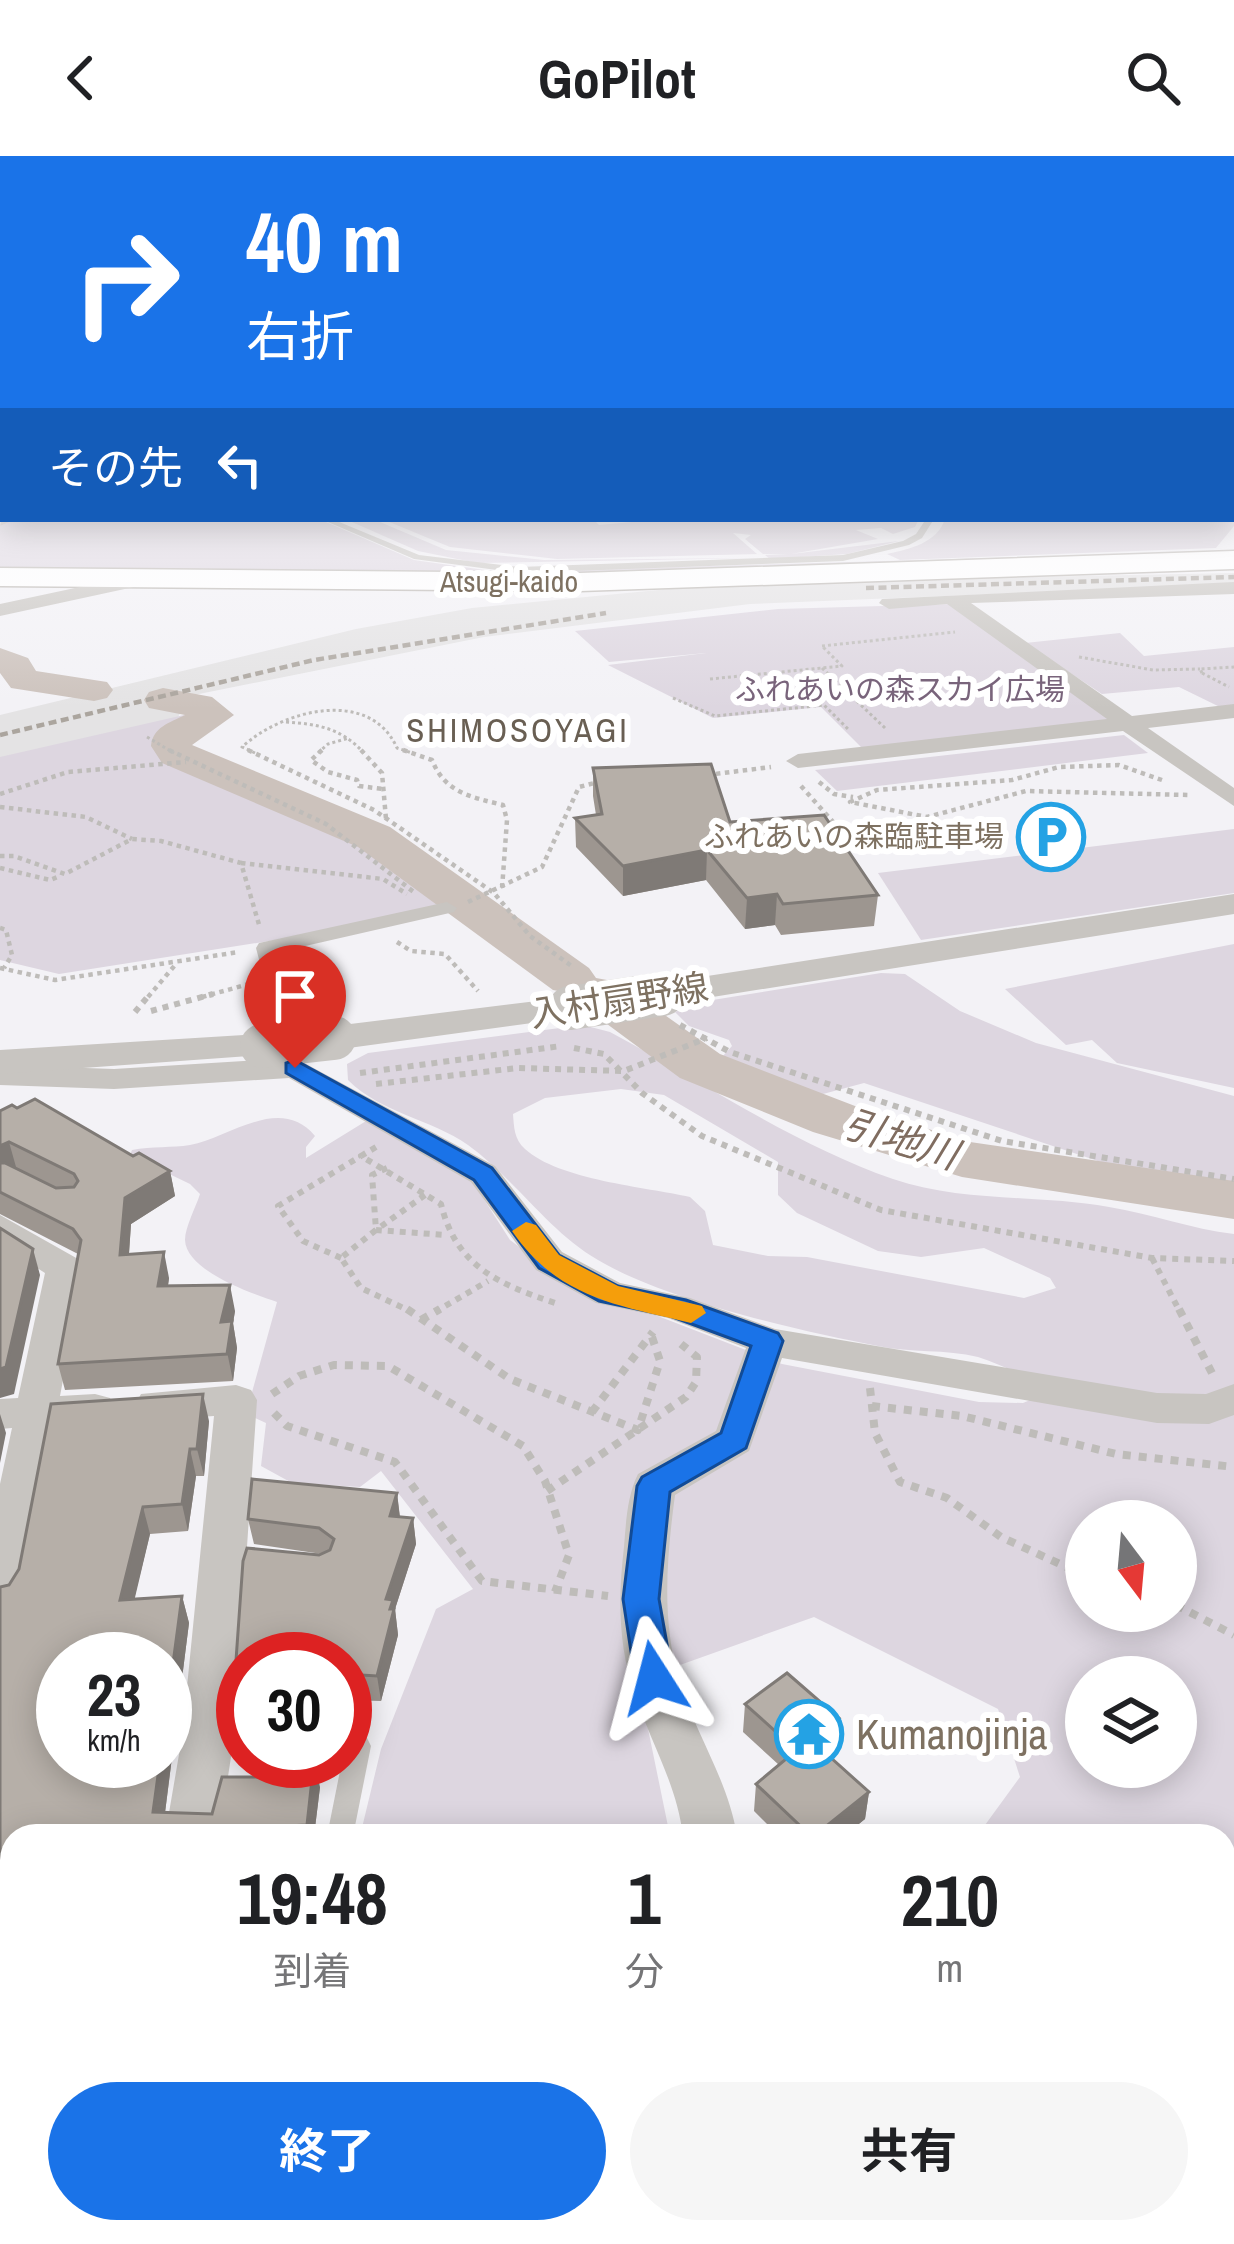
<!DOCTYPE html>
<html lang="ja">
<head>
<meta charset="utf-8">
<style>
  :root { --surface:#fff; --page:#f6f6f6; --text:#202124; --muted:#757577; --accent:#1a73e8 }
  body { margin:0; font-family:"Archivo Narrow","Noto Sans JP",sans-serif; background:var(--page); color:var(--text); height:100vh; display:flex; flex-direction:column; font-size:45px; white-space:nowrap }
  * { box-sizing:border-box; margin:0 }
  p { font-size:39px; color:var(--muted) }
  .icon { flex:none; width:66px; height:66px; fill:none; stroke:currentColor; stroke-width:2; stroke-linecap:round; stroke-linejoin:round }
  .map { position:relative; flex:1; overflow:hidden }
  .details { position:absolute; left:0px; top:1668px; width:1236px; height:420px; display:flex; flex-direction:column; background:var(--surface); border-radius:36px 36px 0 0; box-shadow:0 6px 30px #0003 }
  .details>* { flex:none }
  .top-card { position:absolute; left:0px; top:0px; width:1236px; height:366px; box-shadow:0 6px 30px #0003; background:#1a73e8; color:#fff; overflow:hidden }
  .needle { width:78px; rotate:164deg }
  .buttons { position:absolute; left:1065px; top:1344px; display:grid; gap:24px }
  .buttons a { display:grid; place-items:center; width:132px; height:132px; border-radius:50%; background:var(--surface); box-shadow:0 6px 30px #0003; font-size:60px }
  .speed { position:absolute; left:36px; top:1476px; display:flex; gap:24px; font-size:60px; font-weight:700; text-align:center }
  .speed>* { display:grid; place-content:center; width:156px; height:156px; border-radius:50%; background:var(--surface); box-shadow:0 6px 30px #0003; line-height:1 }
  .speed small { font-size:30px; font-weight:400 }
  .speed .limit { border:18px solid #d22; background:#fff; color:#111 }
  .pin { position:absolute; display:grid; place-items:center; width:102px; height:102px; color:#fff; margin:-123px -51px; border-radius:50% 50% 50% 0; rotate:-45deg; box-shadow:0 0 12px #0007 }
  .pin .icon { rotate:45deg }
  .me { position:absolute; width:132px; margin:-66px; rotate:351deg; stroke-linejoin:round; filter:drop-shadow(0 0 9px #0008) }
  .turn { display:flex; align-items:center; gap:42px; height:252px; padding:0 48px; font-size:54px }
  .turn .icon { width:156px; height:156px; stroke-width:2.5 }
  .turn b { display:block; font-size:84px; line-height:102px }
  .then { display:flex; align-items:center; height:114px; padding:0 48px; background:#0003; gap:24px; font-size:45px }
  .eta { display:flex; justify-content:space-evenly; align-items:center; height:204px; text-align:center }
  .eta b { font-size:72px; font-weight:700; line-height:84px }
  .primary-button { display:flex; gap:24px; margin-top:auto; padding:24px 48px }
  .primary-button a { flex:1; height:138px; border-radius:72px; background:var(--accent); color:#fff; font-size:48px; font-weight:700; line-height:138px; text-align:center }
  .primary-button a+a { background:var(--page); color:var(--text) }
  header { display:flex; justify-content:space-between; align-items:center; height:156px; padding:0 48px; background:var(--surface); font-size:54px; font-weight:700 }
  .map>svg:first-child { display:block }
  .built { fill:#e4e3e4 }
  .green { fill:#ddd6e0; fill-rule:evenodd }
  .lines { fill:none; stroke-linecap:round; stroke-linejoin:round }
  .river { fill:#ccc2bc; fill-rule:evenodd }
  .primary-casing { stroke:#bbb7b2; stroke-width:3 }
  .path-far3 { stroke:#bebcb9; stroke-width:3; stroke-dasharray:3 3; stroke-linecap:butt }
  .path-far2 { stroke:#bebcb9; stroke-width:4.5; stroke-dasharray:4.5 4.5; stroke-linecap:butt }
  .path-far1 { stroke:#bebcb9; stroke-width:6; stroke-dasharray:6 6; stroke-linecap:butt }
  .path { stroke:#bebcb9; stroke-width:8; stroke-dasharray:8 8; stroke-linecap:butt }
  .service { fill:#c8c5c1; fill-rule:evenodd }
  .pedestrian { fill:#c8c5c1; fill-rule:evenodd }
  .minor { fill:#c8c5c1; fill-rule:evenodd }
  .tertiary { fill:#c8c5c1; fill-rule:evenodd }
  .primary { fill:#fff; fill-rule:evenodd }
  .rail { stroke:#aba59e; stroke-width:4.5; stroke-dasharray:8 4.5; stroke-linecap:butt }
  .tertiary-bridge-far1 { stroke:#c8c5c1; stroke-width:33 }
  .tertiary-bridge { stroke:#c8c5c1; stroke-width:44 }
  .wall { fill:#9d9690 }
  .shaded-wall { fill:#7f7a76 }
  .building { fill:#b6afa8; stroke:#7f7a76; stroke-width:3 }
  .route { fill:#1a73e8; stroke:#114b97; stroke-width:3 }
  .slow { fill:#f59e0b }
  .labels { text-anchor:middle; stroke-width:12; stroke-linejoin:round; paint-order:stroke }
  .far-street-label { font-size:30px; fill:#7e7161; stroke:#fff }
  .far-park-label { font-size:30px; fill:#79647b; stroke:#fff }
  .far-poi-label { font-size:30px; fill:#7e7161; stroke:#fff; text-anchor:end }
  .far-neighbourhood-label { font-size:33px; letter-spacing:3px; fill:#695f53; stroke:#fff }
  .street-label { font-size:36px; fill:#7e7161; stroke:#fff }
  .water-label { font-size:39px; font-style:italic; fill:#806d60; stroke:#fff }
  .near-poi-label { font-size:42px; fill:#7e7161; stroke:#fff; text-anchor:start }
</style>
</head>
<body>
<header><svg class="icon" aria-label="back" viewBox="0 0 24 24"><path d="M15 5l-7 7 7 7"/></svg>GoPilot<svg class="icon" aria-label="search" viewBox="0 0 24 24"><circle cx="10" cy="10" r="6"/><path d="M15 15l6 6"/></svg></header>
<div class="map">
<svg width="1234" height="2088" viewBox="0 0 1234 2088">
  <rect width="100%" height="100%" fill="#f3f2f6"/>
  <polygon class="built" points="1234,417 1234,428 750,448 484,481 189,540 177,563 0,607 0,559 356,473 472,452 731,427"/>
  <g class="green">
    <path d="M1234,322V370L1216,392L900,404L887,398C910,393 937,387 945,363H1233Z"/>
    <polygon points="9,363 319,363 414,404 499,416 1234,395 582,419 0,413 0,370"/>
    <polygon points="345,363 373,363 446,394 544,404 758,402 477,407 418,395"/>
    <polygon points="382,363 593,363 599,369 665,363 919,363 915,371 893,378 881,372 856,374 878,383 791,398 899,385 847,398 770,403 765,399 788,398 763,398 745,383 751,379 733,377 757,398 557,403 450,391"/>
    <polygon points="951,448 1110,561 1103,567 863,593 821,551 713,562 608,509 706,497 609,506 575,475 778,453"/>
    <polygon points="1120,477 1144,500 1234,491 1234,552 1224,553 1179,531 1102,538 1025,487"/>
    <polygon points="184,559 191,564 185,586 195,601 344,673 445,748 282,783 59,818 0,804 0,601"/>
    <polygon points="1124,579 1148,597 837,635 815,614"/>
    <polygon points="1234,673 1234,737 921,784 878,717"/>
    <polygon points="1234,788 1234,932 1117,907 1092,884 1066,889 1005,833"/>
    <polygon points="881,817 905,818 960,855 1036,887 1234,940 1234,1035 1134,1017 864,927 823,938 790,937 724,907 722,901 732,890 729,884 689,870 675,856 694,847"/>
    <path d="M583,869L610,876C703,926 793,988 893,1023C964,1047 1037,1038 1109,1051C1152,1058 1191,1073 1234,1078V1982L1224,1983V1680H977L1020,1621L998,1553L814,1461L638,1524L670,1680H360L381,1593L436,1453L473,1433L381,1315L360,1331L292,1327L261,1310L266,1267L246,1258L277,1146C253,1138 186,1115 185,1084C185,1071 196,1051 200,1038L190,1028L130,999L132,994C152,990 172,992 190,989C229,982 280,938 315,980L306,991V1002L371,962L469,1020L510,1084L562,1123L782,1208L979,1246L1023,1247L1040,1240L1037,1226C1018,1218 998,1207 978,1201C946,1193 910,1197 878,1190C799,1175 665,1144 598,1104C548,1075 516,1024 468,989C431,963 381,957 348,924L347,908L368,897ZM621,933L664,939L778,1006V1039L797,1057L878,1095L921,1101L984,1092L1050,1122L1056,1132L1024,1142L807,1101L768,1100L713,1089L705,1055L690,1041C646,1031 559,1024 525,993C514,983 514,971 513,958L545,942ZM1086,1365H1176V1455H1086ZM1086,1521H1176V1611H1086Z"/>
  </g>
  <g class="lines">
    <g class="river">
      <polygon points="0,264 3,265 3,281 0,280"/>
      <polygon points="3,350 3,363 15,363 0,370"/>
      <polygon points="0,492 28,502 36,515 107,526 113,534 107,542 94,545 11,532 0,517"/>
      <path d="M163,532L212,541L234,559L192,589L390,671L589,812L596,822L618,826L720,898L855,950L970,986L1234,1025V1063L962,1021L813,976L680,922L580,848L573,838L553,834L358,691L162,607L151,590C153,571 169,567 185,559L149,552L144,544L149,536Z"/>
    </g>
    <g class="primary-casing">
      <polygon id="primary" points="1234,395 1234,413 580,435 0,430 0,412 580,417"/>
    </g>
    <g class="path-far3">
      <polyline points="822,490 955,476"/>
      <polyline points="1079,501 1153,514 1200,513"/>
      <polyline points="822,512 885,572"/>
      <polyline points="1202,517 1200,513 1234,511"/>
      <polyline points="1202,517 1229,531"/>
      <polyline points="710,523 842,510 822,490"/>
      <polyline points="673,542 715,560 824,549 849,574"/>
      <path d="M286,566C318,568 341,572 364,597"/>
      <polyline points="147,581 174,597"/>
      <path d="M255,597L242,591C282,554 370,531 397,592L412,597"/>
      <polyline points="318,597 328,588 349,582"/>
    </g>
    <g class="path-far2">
      <polyline points="169,594 326,668 415,737"/>
      <polyline points="248,594 374,654 494,737 530,780 573,811"/>
      <polyline points="322,594 311,604 328,616 357,624 359,630 383,633"/>
      <polyline points="361,594 382,617 386,663"/>
      <path d="M403,594L432,604C445,637 471,641 503,649L507,664L502,733"/>
      <polyline points="707,619 771,611"/>
      <polyline points="1162,624 1119,609 1059,611 1012,624 877,634 850,646 927,661 1026,635 1188,639"/>
      <polyline points="819,626 834,638 853,641"/>
      <polyline points="801,630 842,676"/>
      <polyline points="0,638 68,616 186,606"/>
      <polyline points="0,651 86,661 132,683"/>
      <polyline points="927,661 958,693"/>
      <polyline points="0,700 14,700 65,718 132,683 161,685 241,707 260,772"/>
      <polyline points="241,707 383,723 407,738"/>
      <polyline points="0,712 50,724 60,720"/>
      <polyline points="468,746 542,711 579,631 598,626"/>
      <polyline points="0,772 6,774 12,799 4,812"/>
      <polyline points="397,786 411,795 445,798 478,835"/>
      <polyline points="0,812 55,824 239,796"/>
      <polyline points="148,841 176,808"/>
      <polyline points="202,841 249,828"/>
    </g>
    <g class="path-far1">
      <polyline points="151,855 213,838"/>
      <polyline points="135,856 150,838"/>
      <polyline points="680,869 730,896 1002,985 1234,1023"/>
      <polyline points="574,892 604,898 642,937 702,980 881,1054 1152,1102 1234,1105"/>
      <polyline points="360,917 561,890"/>
      <polyline points="376,928 518,912 624,915 707,882"/>
      <path d="M376,991L361,1000L441,1048C456,1110 498,1128 555,1147"/>
      <polyline points="387,1012 372,1019 376,1074 341,1102 361,1132 412,1156"/>
      <polyline points="425,1039 376,1074 446,1079"/>
      <polyline points="341,1102 303,1085 278,1050 361,1000"/>
      <polyline points="1152,1102 1180,1156"/>
      <polyline points="435,1156 488,1125"/>
    </g>
    <g class="path">
      <polyline points="407,1153 510,1223 638,1274 660,1205 651,1178"/>
      <polyline points="1179,1153 1214,1221"/>
      <polyline points="421,1164 440,1153"/>
      <polyline points="870,1232 875,1277 900,1326 947,1342 1001,1381 1086,1420"/>
      <polyline points="272,1238 299,1220 334,1209 388,1210 523,1290 545,1325 569,1399 555,1436"/>
      <polyline points="872,1250 962,1260 1116,1298 1234,1311"/>
      <polyline points="592,1256 653,1176"/>
      <polyline points="274,1257 287,1270 395,1306 482,1425 608,1440"/>
      <polyline points="547,1335 686,1241 696,1226 697,1201 681,1188"/>
      <polyline points="1176,1449 1234,1479"/>
    </g>
    <g class="service">
      <polygon points="321,363 332,363 419,399 519,411 843,399 903,385 916,378 926,363 934,363 922,382 909,389 843,405 519,417 414,403"/>
      <polygon points="345,1578 367,1582 371,1590 353,1680 327,1680 342,1605 345,1605"/>
    </g>
    <polygon class="pedestrian" points="447,746 457,752 454,756 279,796 306,901 302,906 286,906 256,792 259,787"/>
    <g class="minor">
      <polygon points="150,416 157,418 157,426 0,460 0,448"/>
      <polygon points="1234,426 1234,438 971,447 1132,560 1234,548 1234,562 1148,572 1234,632 1234,650 1123,575 798,612 786,605 798,598 1107,563 947,448 889,453 879,447 882,443"/>
      <path d="M295,902L495,1010L562,1096L620,1127L690,1142L775,1173L1157,1237L1206,1238L1234,1228V1259L1209,1268L1157,1267L782,1202L749,1295L675,1339C667,1400 661,1463 679,1523C695,1578 728,1623 737,1680H683C677,1629 651,1587 635,1539C618,1491 618,1441 624,1391C626,1367 627,1340 638,1318L716,1275L746,1192L668,1162L596,1147L536,1114L471,1026L289,922L114,933L0,929V909L114,913Z"/>
      <polygon points="0,1059 78,1103 84,1112 60,1240 95,1238 110,1242 116,1253 110,1264 55,1270 24,1439 17,1452 0,1458 0,1328 12,1272 0,1273 0,1243 18,1242 45,1117 0,1088"/>
      <polygon points="236,1229 251,1234 257,1244 234,1581 219,1680 165,1680 182,1581 214,1260 156,1264 141,1260 135,1249 141,1238"/>
      <polygon points="696,2076 760,2076 761,2088 695,2088"/>
    </g>
    <g class="tertiary">
      <polygon points="1234,738 1234,758 675,847 662,844 656,836 662,828 675,825"/>
      <polygon points="570,841 584,844 589,852 584,860 334,894 320,890 314,882 320,874 334,870"/>
      <polygon points="262,878 276,882 282,890 276,898 0,918 0,894"/>
    </g>
    <use href="#primary" class="primary"/>
    <g class="rail">
      <polyline points="866,432 1234,421"/>
      <polyline points="0,579 314,504 606,457"/>
    </g>
    <polyline class="tertiary-bridge-far1" points="643,841 675,836"/>
    <g class="tertiary-bridge">
      <polyline points="570,852 663,838"/>
      <polyline points="262,890 334,882"/>
    </g>
  </g>
  <g class="wall">
    <polygon points="593,612 730,666 878,739 874,770 781,779 775,769 745,773 706,724 623,740 576,691 575,662 596,659 593,640"/>
    <polygon points="0,955 170,1015 175,1040 131,1068 129,1098 169,1122 168,1130 235,1155 233,1167 237,1192 233,1225 65,1234 58,1208 78,1098 0,1058"/>
    <polygon points="209,1265 204,1320 196,1320 188,1375 150,1378 134,1443 182,1440 189,1467 165,1657 212,1658 320,1631 314,1680 12,1680 12,2076 235,2076 233,2088 0,2088 9,1429"/>
    <polygon points="252,1323 397,1337 400,1361 413,1362 416,1388 395,1453 398,1479 381,1545 345,1544 345,1503 243,1503 243,1572 239,1572 233,1547 243,1405 247,1392 322,1398 254,1388 248,1363"/>
    <polygon points="745,1548 835,1590 825,1596 869,1636 865,1663 844,1680 779,1680 754,1655 756,1628 779,1609 743,1576"/>
  </g>
  <g class="shaded-wall">
    <polygon points="707,694 706,724 623,740 623,710"/>
    <polygon points="777,738 775,769 745,773 747,742"/>
    <polygon points="9,986 16,1011 0,1018 0,990"/>
    <polygon points="170,1015 175,1040 131,1068 127,1125 120,1099 125,1042"/>
    <polygon points="33,1093 40,1119 14,1238 0,1242 0,1213"/>
    <polygon points="164,1096 169,1122 164,1156 158,1130"/>
    <polygon points="230,1129 235,1155 233,1167 237,1192 233,1225 221,1166"/>
    <polygon points="203,1238 209,1265 204,1320 197,1293"/>
    <polygon points="0,1258 6,1277 0,1307"/>
    <polygon points="190,1293 196,1320 188,1375 182,1348"/>
    <polygon points="397,1337 400,1363 390,1360"/>
    <polygon points="143,1351 150,1378 128,1471 120,1444"/>
    <polygon points="413,1362 416,1388 395,1453 398,1479 381,1545 377,1520 386,1443"/>
    <polygon points="182,1440 189,1467 162,1680 153,1656 160,1605 165,1605 165,1568"/>
    <polygon points="839,1562 835,1590 791,1619 794,1592"/>
    <polygon points="314,1605 320,1631 314,1680 309,1680 307,1669"/>
    <polygon points="869,1636 865,1663 844,1680 814,1680"/>
    <polygon points="223,2076 235,2076 233,2088 221,2088"/>
    <rect x="411" y="2076" width="4" height="12"/>
  </g>
  <g class="building">
    <polygon points="711,608 730,666 824,659 878,739 783,748 777,738 747,742 707,694 623,710 575,662 602,658 593,612"/>
    <polygon points="35,943 133,1000 139,997 170,1015 125,1042 120,1099 164,1096 158,1130 230,1129 221,1166 232,1165 227,1198 58,1208 81,1084 73,1073 0,1036 0,1007 5,1007 56,1032 74,1031 78,1025 74,1018 9,986 0,990 0,955 12,949 17,952"/>
    <polygon points="0,1072 33,1093 6,1211 0,1213"/>
    <polygon points="203,1238 197,1293 190,1293 182,1348 143,1351 120,1444 182,1440 165,1568 165,1503 63,1503 63,1605 160,1605 153,1656 212,1658 222,1621 271,1621 273,1606 314,1605 307,1669 288,1670 287,1680 12,1680 12,2076 223,2076 221,2088 0,2088 0,1431 9,1429 19,1413 51,1248"/>
    <polygon points="252,1323 397,1337 390,1360 413,1362 386,1443 393,1444 390,1453 394,1453 377,1520 345,1518 345,1503 243,1503 243,1547 233,1547 243,1405 247,1392 319,1399 330,1394 334,1383 319,1372 248,1363"/>
    <polygon points="787,1517 839,1562 794,1592 745,1548"/>
    <polygon points="810,1583 869,1636 814,1680 811,1680 756,1628"/>
    <polygon points="1224,2039 1234,2039 1234,2088 753,2088 753,2076 1224,2076"/>
    <rect x="317" y="2076" width="94" height="12"/>
  </g>
  <linearGradient id="sky" x2="0" y2="1"><stop stop-color="#9dbad6"/><stop offset="0.47" stop-color="#faf9fb"/><stop offset="1" stop-color="#faf9fb" stop-opacity="0"/></linearGradient>
  <rect width="1234" height="553" fill="url(#sky)"/>
  <polygon class="route" points="295,904 492,1012 559,1099 618,1130 686,1144 778,1177 783,1185 746,1292 670,1336 659,1443 673,1522 667,1533 654,1538 641,1533 635,1522 623,1443 637,1330 642,1321 721,1277 751,1190 670,1160 599,1145 539,1112 474,1024 286,917 286,907"/>
  <path class="slow" d="M526,1066L536,1069L559,1099L618,1130L702,1150L706,1157L691,1167C617,1149 558,1142 512,1075Z"/>
  <defs>
    <g id="parking-ring" transform="scale(3.45)"><circle r="9.5" fill="#fff" stroke="#24a2e4" stroke-width="1.5"/><path d="M-3.5-5.5H1a3.5 3.5 0 0 1 0 7H-1V5.5H-3.5ZM-1-3.4V-.6H.8a1.4 1.4 0 0 0 0-2.8Z" fill="#24a2e4"/></g>
    <g id="temple-ring" transform="scale(3.45)"><circle r="9.5" fill="#fff" stroke="#24a2e4" stroke-width="1.5"/><path d="M0-6L5-2H3V0L6.5 2.5H4V6H1.5V3h-3V6H-4V2.5H-6.5L-3 0V-2H-5Z" fill="#24a2e4"/></g>
  </defs>
  <g fill-rule="evenodd">
    <use href="#parking-ring" x="1051" y="681"/>
    <use href="#temple-ring" x="809" y="1578"/>
  </g>
  <g class="labels">
    <g class="far-street-label">
      <text x="509" y="436">Atsugi-kaido</text>
    </g>
    <g class="far-park-label">
      <text x="900" y="544">ふれあいの森スカイ広場</text>
    </g>
    <g class="far-poi-label">
      <text x="1004" y="691">ふれあいの森臨駐車場</text>
    </g>
    <g class="far-neighbourhood-label">
      <text x="518" y="586">SHIMOSOYAGI</text>
    </g>
    <g class="street-label">
      <text transform="translate(619 844) rotate(-9)" y="13">入村扇野線</text>
    </g>
    <g class="water-label">
      <text transform="translate(901 983) rotate(17)" y="14">引地川</text>
    </g>
    <g class="near-poi-label">
      <text x="856" y="1593">Kumanojinja</text>
    </g>
  </g>
</svg>
<div class="buttons">
<a><svg class="needle" viewBox="-14 -14 28 28"><path d="M0-13l5 13h-10z" fill="#e53935"/><path d="M0 13l5-13h-10z" fill="#757577"/></svg></a>
<a><svg class="icon" aria-label="layers" viewBox="0 0 24 24"><path d="M12 4l9 5-9 5-9-5zM3 14l9 5 9-5"/></svg></a>
</div>
<div class="speed"><div>23<small>km/h</small></div><div class="limit">30</div></div>
<div class="pin" style="left:295px;top:912px;background:#d93025"><svg class="icon" aria-label="arrive" viewBox="0 0 24 24"><path d="M6 21V4h12l-3 4 3 4H6"/></svg></div>
<svg class="me" style="left:654px;top:1522px" viewBox="-20 -20 40 40"><path d="M0-17L14 15 0 8-14 15z" fill="#1a73e8" stroke="#fff" stroke-width="4"/></svg>
<div class="top-card">
<div class="turn"><svg class="icon" aria-label="right" viewBox="0 0 24 24"><path d="M7 20v-9h11M14 6l5 5-5 5"/></svg><div><b>40 m</b>右折</div></div>
<div class="then">その先<svg class="icon" aria-label="left" viewBox="0 0 24 24"><path d="M17 20v-9H6M10 6l-5 5 5 5"/></svg></div>
</div>
<section class="details">
<div class="eta">
<div><b>19:48</b><p>到着</p></div>
<div><b>1</b><p>分</p></div>
<div><b>210</b><p>m</p></div>
</div>
<div class="primary-button"><a>終了</a><a>共有</a></div>
</section>
</div>
</body>
</html>
